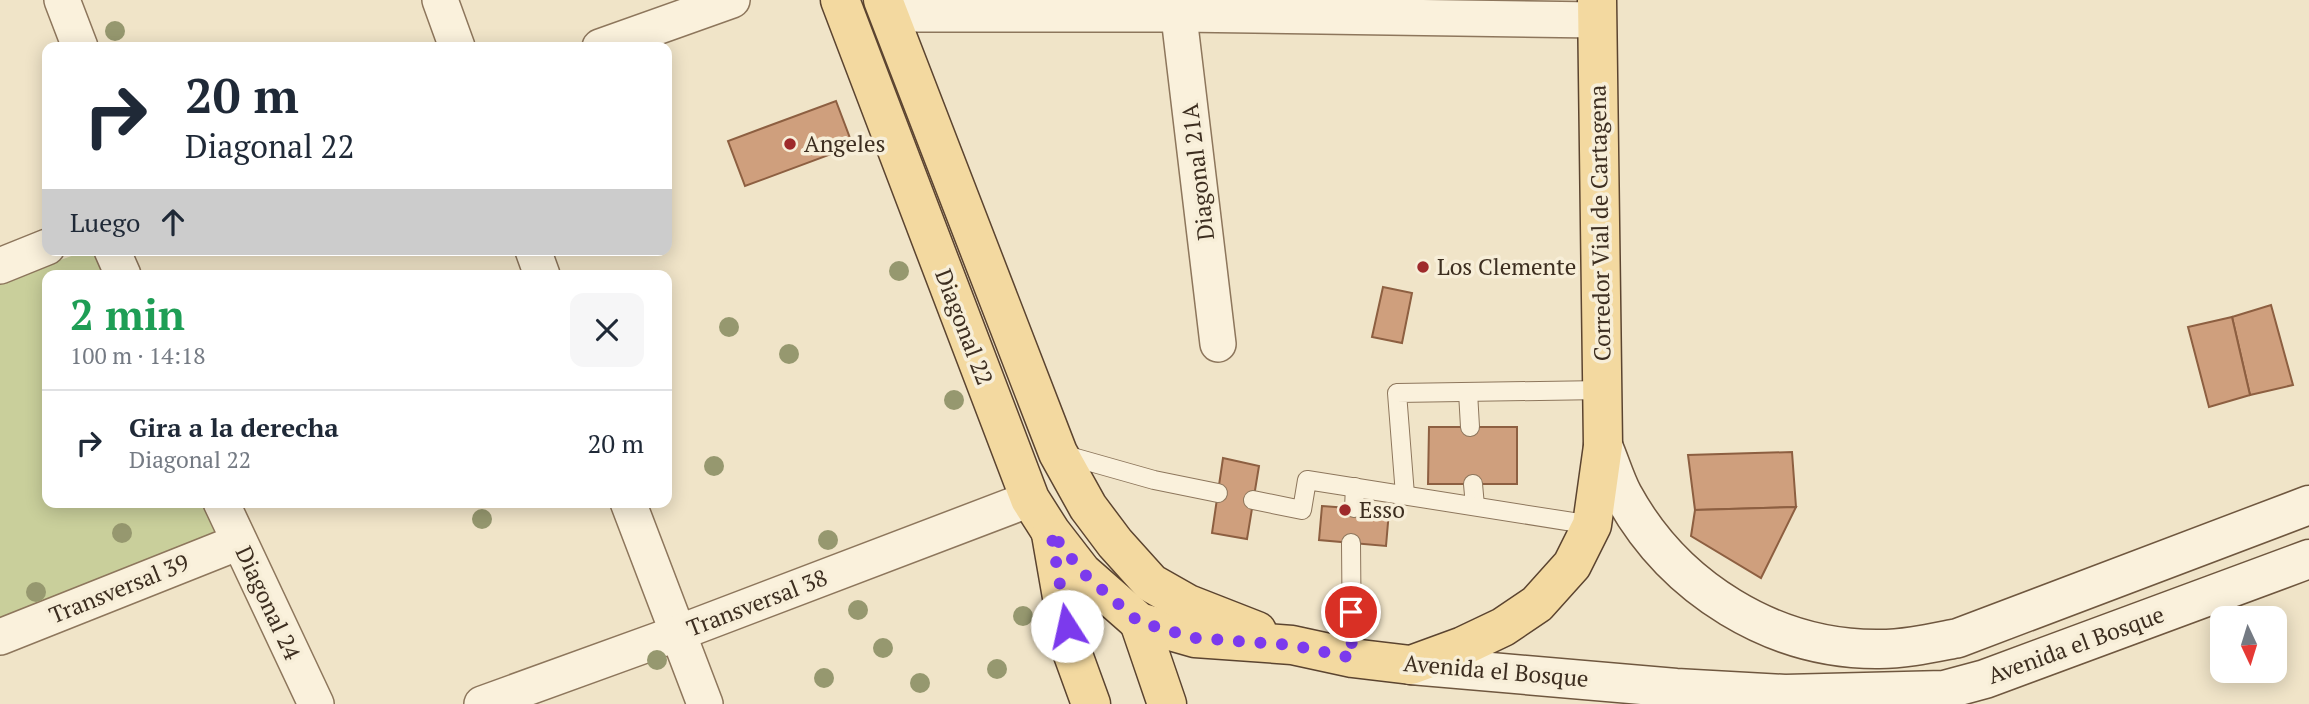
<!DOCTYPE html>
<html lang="es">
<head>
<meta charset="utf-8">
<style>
  :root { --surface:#fff; --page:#f6f6f7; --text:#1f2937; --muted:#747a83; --line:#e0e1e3 }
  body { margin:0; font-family:"PT Serif",serif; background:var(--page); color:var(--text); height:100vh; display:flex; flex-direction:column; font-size:26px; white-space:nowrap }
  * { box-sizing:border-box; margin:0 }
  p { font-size:23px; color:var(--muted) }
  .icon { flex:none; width:38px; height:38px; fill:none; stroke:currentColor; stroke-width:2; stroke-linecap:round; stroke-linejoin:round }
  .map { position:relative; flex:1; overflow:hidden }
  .sheet { position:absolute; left:42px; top:270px; width:630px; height:238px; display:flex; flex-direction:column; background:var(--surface); border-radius:14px; box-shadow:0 4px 18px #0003 }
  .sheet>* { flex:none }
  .hud { position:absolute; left:42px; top:42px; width:630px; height:214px; border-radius:14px; box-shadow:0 4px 18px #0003; background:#fff; color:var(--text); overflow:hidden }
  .needle { width:46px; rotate:176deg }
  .buttons { position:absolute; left:2210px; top:606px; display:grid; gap:14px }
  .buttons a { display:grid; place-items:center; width:77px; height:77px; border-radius:14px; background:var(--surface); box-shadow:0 4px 18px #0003; font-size:35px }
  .pin { position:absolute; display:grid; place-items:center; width:60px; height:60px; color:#fff; margin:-30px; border:4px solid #fff; border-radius:50%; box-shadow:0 2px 7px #0007 }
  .me { position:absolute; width:77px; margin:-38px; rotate:350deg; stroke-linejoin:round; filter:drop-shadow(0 0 5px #0008) }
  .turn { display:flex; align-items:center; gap:24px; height:147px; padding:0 28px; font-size:32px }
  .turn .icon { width:91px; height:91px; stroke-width:2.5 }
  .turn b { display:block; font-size:49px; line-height:60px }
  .then { display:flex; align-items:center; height:66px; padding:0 28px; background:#0003; gap:14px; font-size:26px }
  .round { display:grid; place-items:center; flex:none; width:74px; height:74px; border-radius:14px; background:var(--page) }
  .head { display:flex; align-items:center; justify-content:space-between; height:119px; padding:0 28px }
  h1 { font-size:42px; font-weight:700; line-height:52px; color:#1e9e55 }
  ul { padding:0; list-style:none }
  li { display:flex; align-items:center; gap:21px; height:105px; padding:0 28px; border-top:2px solid var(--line) }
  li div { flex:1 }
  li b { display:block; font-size:26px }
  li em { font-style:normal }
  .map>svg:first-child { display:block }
  .green { fill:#c9cf9b }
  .building { fill:#cf9f7d; stroke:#8d5f41; stroke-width:2 }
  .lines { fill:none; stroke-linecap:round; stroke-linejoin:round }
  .lane-casing { stroke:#8d765c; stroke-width:20 }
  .street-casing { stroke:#8d765c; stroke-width:38 }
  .secondary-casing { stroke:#6f573f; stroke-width:41 }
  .primary-casing { stroke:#5b4430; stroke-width:41 }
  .lane { stroke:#faf1dc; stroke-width:18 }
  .street { stroke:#faf1dc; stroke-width:35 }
  .secondary { stroke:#faf1dc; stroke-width:38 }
  .primary { stroke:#f3d9a0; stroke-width:38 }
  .tree { fill:#96986f }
  .route { stroke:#7c3aed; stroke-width:12; stroke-dasharray:0 21.6 }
  .poi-dot { fill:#9e2a2b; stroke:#f7eed8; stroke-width:2.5 }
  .labels { text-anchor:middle; stroke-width:7; stroke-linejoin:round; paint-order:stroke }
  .poi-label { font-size:23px; fill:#3d2e20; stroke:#f7eed8; text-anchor:start }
  .street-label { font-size:23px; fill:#3d2e20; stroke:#f7eed8 }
</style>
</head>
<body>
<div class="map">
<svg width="2309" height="704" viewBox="0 0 2309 704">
  <rect width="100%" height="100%" fill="#f0e4c8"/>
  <polygon class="green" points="88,250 107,250 119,275 47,275 47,502 223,502 234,525 0,622 0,282"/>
  <g class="building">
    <polygon points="836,101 853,146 745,186 728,141"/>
    <polygon points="1383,287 1412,293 1402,343 1372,337"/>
    <polygon points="2271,305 2293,385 2250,395 2232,317"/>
    <polygon points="2232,317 2250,395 2209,407 2188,327"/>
    <polygon points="1429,427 1517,427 1517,484 1428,484"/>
    <polygon points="1792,452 1796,507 1695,510 1688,455"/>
    <polygon points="1223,458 1259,466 1247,539 1212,533"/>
    <polygon points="1322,506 1389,511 1386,546 1319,540"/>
    <polygon points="1796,507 1761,578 1691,536 1695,510"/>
  </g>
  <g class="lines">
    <g class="lane-casing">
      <g id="lane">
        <polyline points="1468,392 1470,427"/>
        <polyline points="1062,454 1154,480 1218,493"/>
        <polyline points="1473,484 1475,506"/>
        <polyline points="1405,495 1397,393 1603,390"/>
        <polyline points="1253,500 1302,510 1307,480 1592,525"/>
        <polyline points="1354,508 1355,487"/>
        <polyline points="1351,543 1352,658"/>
      </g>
    </g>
    <g class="street-casing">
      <g id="street">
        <polyline points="62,0 80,47"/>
        <polyline points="440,0 457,47"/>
        <polyline points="1177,0 1218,344"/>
        <polyline points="889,14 1180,14 1597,20"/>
        <polyline points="600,47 732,0"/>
        <polyline points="112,250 123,275"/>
        <polyline points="533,250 542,275"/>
        <polyline points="0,266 47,247"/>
        <polyline points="221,502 316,704"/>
        <polyline points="628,502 705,704"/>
        <polyline points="0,637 239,542"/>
        <polyline points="482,704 678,633 1030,499"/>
      </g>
    </g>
    <g class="secondary-casing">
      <g id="secondary">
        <path d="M1603,446C1610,462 1615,480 1623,495C1674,588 1773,650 1879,649C1906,649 1932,643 1958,638L2309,505"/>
        <polyline points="1411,665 1676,688 1785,694 1944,690 1985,679 2309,559"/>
      </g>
    </g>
    <g class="primary-casing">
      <g id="primary">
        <polyline points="840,0 1030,499 1051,532 1082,572 1139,622 1195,638 1292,645 1352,658 1411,665 1463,646 1503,627 1537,604 1572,565 1592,525 1603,446 1597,0"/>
        <polyline points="883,0 1058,453 1088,507 1115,543 1151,583 1188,604 1257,631"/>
        <polyline points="1051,534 1071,649 1091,704"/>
        <polyline points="1139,622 1167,704"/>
      </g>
    </g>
    <use href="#lane" class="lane"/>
    <use href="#street" class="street"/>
    <use href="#secondary" class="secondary"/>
    <use href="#primary" class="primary"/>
  </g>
  <g class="tree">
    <circle cx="115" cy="31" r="10"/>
    <circle cx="899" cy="271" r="10"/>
    <circle cx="729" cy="327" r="10"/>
    <circle cx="789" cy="354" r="10"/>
    <circle cx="954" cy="400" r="10"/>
    <circle cx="714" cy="466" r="10"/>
    <circle cx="482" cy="519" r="10"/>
    <circle cx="122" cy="533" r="10"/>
    <circle cx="828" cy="540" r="10"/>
    <circle cx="36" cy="592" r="10"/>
    <circle cx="858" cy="610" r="10"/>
    <circle cx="1023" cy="616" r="10"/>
    <circle cx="883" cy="648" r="10"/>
    <circle cx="657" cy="660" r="10"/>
    <circle cx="997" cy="669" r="10"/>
    <circle cx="824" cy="678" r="10"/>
    <circle cx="920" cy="683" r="10"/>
  </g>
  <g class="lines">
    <polyline class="route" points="1067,626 1051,532 1082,572 1139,622 1195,638 1292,645 1352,658 1351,612"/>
  </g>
  <g class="poi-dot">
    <circle cx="790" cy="144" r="7"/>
    <circle cx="1423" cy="267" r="7"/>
    <circle cx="1345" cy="510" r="7"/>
  </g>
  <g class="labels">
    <g class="poi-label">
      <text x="804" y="152">Angeles</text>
      <text x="1437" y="275">Los Clemente</text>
      <text x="1359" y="518">Esso</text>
    </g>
    <g class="street-label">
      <text transform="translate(1198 172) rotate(-97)" y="8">Diagonal 21A</text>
      <text transform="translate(1600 223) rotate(-91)" y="8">Corredor Vial de Cartagena</text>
      <text transform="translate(964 327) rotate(69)" y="8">Diagonal 22</text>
      <text transform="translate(119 589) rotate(-22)" y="8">Transversal 39</text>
      <text transform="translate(268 603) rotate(65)" y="8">Diagonal 24</text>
      <text transform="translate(757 603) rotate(-21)" y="8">Transversal 38</text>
      <text transform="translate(2076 645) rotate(-20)" y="8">Avenida el Bosque</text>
      <text transform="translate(1496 671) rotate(5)" y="8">Avenida el Bosque</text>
    </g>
  </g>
</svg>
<div class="buttons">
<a><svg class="needle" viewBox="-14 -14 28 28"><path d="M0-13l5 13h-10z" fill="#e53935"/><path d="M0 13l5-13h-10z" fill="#747a83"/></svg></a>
</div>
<div class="pin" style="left:1351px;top:612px;background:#d93025"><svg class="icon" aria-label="arrive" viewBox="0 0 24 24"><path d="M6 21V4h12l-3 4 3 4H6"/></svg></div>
<svg class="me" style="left:1067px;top:626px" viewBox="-20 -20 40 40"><circle r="19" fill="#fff"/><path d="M0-13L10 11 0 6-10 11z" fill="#7c3aed"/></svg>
<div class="hud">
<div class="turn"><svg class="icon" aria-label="right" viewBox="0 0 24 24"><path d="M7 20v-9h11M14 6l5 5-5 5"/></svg><div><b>20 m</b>Diagonal 22</div></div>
<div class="then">Luego<svg class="icon" aria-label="ahead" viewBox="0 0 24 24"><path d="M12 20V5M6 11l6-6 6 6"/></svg></div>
</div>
<section class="sheet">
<div class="head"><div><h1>2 min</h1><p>100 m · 14:18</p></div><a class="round"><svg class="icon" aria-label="close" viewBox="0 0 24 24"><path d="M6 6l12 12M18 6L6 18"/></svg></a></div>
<ul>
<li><svg class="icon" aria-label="right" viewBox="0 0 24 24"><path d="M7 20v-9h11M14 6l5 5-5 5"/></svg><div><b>Gira a la derecha</b><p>Diagonal 22</p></div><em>20 m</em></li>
</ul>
</section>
</div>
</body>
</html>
